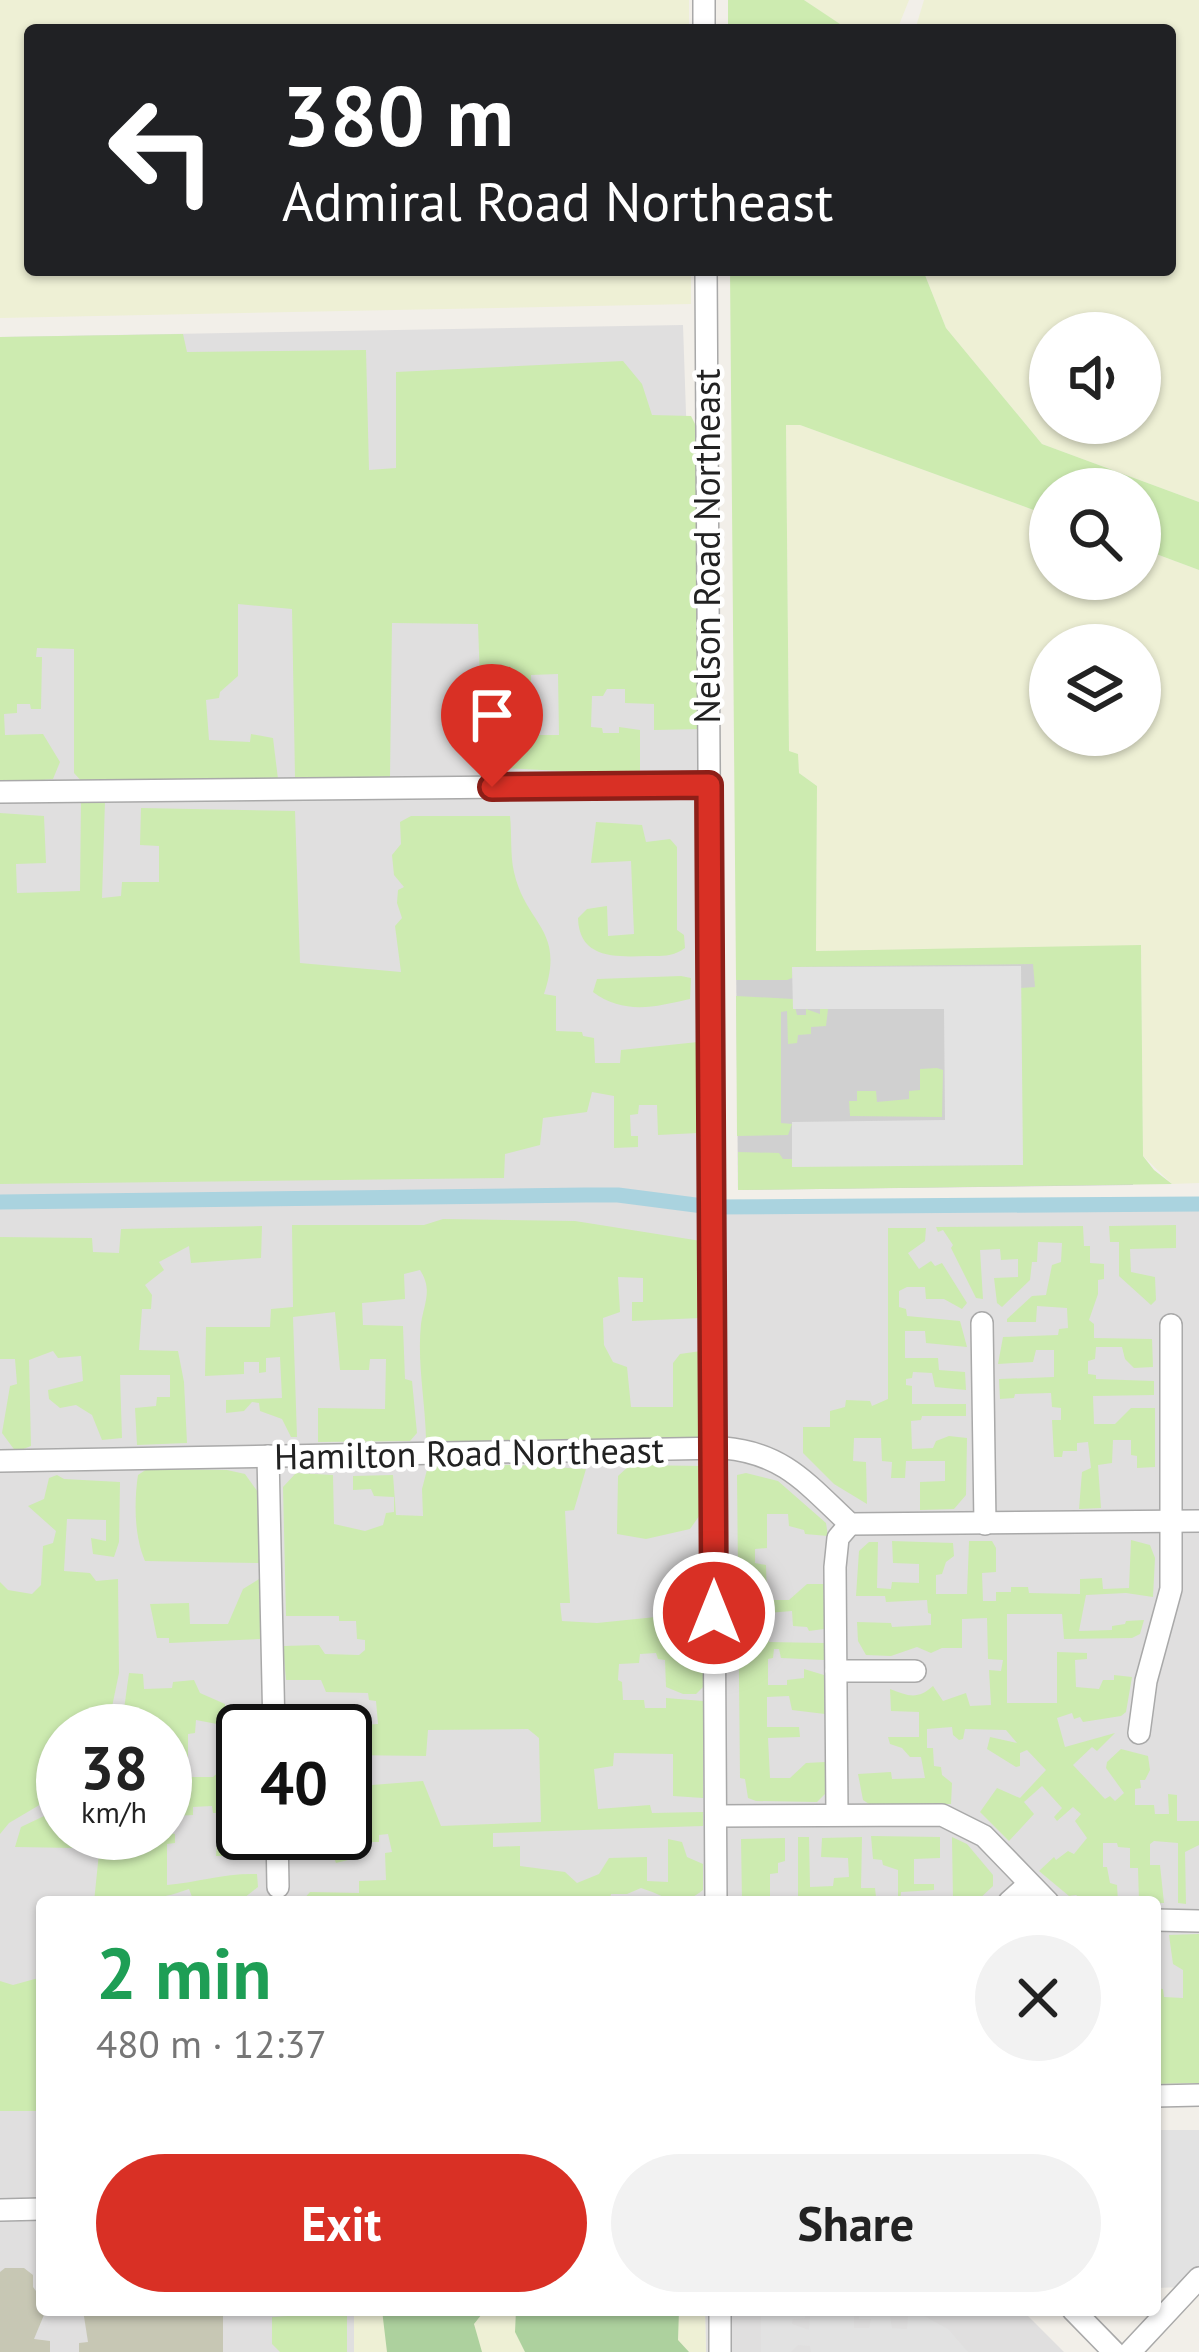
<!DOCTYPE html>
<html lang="en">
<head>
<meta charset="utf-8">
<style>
  :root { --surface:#fff; --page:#f2f2f2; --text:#222; --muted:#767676; --accent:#d93025 }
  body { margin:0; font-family:"PT Sans",sans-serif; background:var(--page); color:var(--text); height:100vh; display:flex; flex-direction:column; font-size:45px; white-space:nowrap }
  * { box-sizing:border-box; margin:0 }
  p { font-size:39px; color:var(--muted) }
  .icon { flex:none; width:66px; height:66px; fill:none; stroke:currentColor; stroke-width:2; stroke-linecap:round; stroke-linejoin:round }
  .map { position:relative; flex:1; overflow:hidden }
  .panel { position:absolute; left:36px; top:1896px; width:1125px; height:420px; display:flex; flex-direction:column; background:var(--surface); border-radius:12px; box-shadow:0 3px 9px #0004 }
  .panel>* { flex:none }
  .top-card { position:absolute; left:24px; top:24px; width:1152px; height:252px; border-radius:12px; box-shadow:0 3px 9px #0004; background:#202124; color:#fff; overflow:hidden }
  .controls { position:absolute; left:1029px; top:312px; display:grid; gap:24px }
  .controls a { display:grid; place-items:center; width:132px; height:132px; border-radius:50%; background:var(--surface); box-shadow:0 3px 9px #0004; font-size:60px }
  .speed { position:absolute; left:36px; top:1704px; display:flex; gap:24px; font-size:60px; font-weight:700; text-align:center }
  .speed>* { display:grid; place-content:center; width:156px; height:156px; border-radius:50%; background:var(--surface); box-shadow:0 3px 9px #0004; line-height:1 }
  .speed small { font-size:30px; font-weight:400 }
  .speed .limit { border:6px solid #111; border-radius:18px; background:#fff; color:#111 }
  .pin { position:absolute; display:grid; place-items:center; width:102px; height:102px; color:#fff; margin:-123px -51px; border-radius:50% 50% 50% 0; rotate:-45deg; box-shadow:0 0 12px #0007 }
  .pin .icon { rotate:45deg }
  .me { position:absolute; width:132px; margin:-66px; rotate:0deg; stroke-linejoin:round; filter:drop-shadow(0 0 9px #0008) }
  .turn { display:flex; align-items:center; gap:42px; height:252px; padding:0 60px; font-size:54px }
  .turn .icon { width:156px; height:156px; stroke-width:2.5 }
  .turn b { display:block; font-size:84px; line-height:102px }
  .round { display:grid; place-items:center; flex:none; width:126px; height:126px; border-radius:63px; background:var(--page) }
  .summary { display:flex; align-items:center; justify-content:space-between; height:204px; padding:0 60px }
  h1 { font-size:72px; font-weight:800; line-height:90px; color:#1e9e55 }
  .action { display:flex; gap:24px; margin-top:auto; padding:24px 60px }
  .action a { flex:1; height:138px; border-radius:72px; background:var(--accent); color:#fff; font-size:48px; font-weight:800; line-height:138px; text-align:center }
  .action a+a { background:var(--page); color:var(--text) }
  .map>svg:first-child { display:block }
  .residential { fill:#e0dfdf; fill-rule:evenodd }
  .religious { fill:#d0d0d0 }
  .construction { fill:#c7c7b4 }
  .farmland { fill:#eef0d5; fill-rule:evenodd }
  .grass { fill:#cdebb0; fill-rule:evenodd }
  .forest { fill:#add19e }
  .parking { fill:#e2e2e2 }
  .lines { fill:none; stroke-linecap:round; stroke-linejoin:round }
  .canal { stroke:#aad3df; stroke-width:15 }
  .minor-casing { stroke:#a9a9a9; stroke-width:24 }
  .minor { stroke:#fff; stroke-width:21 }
  .route-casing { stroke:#8d1f18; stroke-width:30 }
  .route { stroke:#d93025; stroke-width:21 }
  .labels { text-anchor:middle; stroke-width:9; stroke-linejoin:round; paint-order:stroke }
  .street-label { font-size:36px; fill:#222; stroke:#fff }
</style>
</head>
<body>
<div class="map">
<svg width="1199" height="2352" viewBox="0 0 1199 2352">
  <rect width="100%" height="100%" fill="#f2efe9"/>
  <g class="residential">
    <path d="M683,325L698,766L701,1205L1199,1204V2004L1155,2005V1902H42V2310H354V2352H0V337ZM63,1731H165V1833H63ZM243,1731H345V1833H243Z"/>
    <polygon points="705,2310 1022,2310 1064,2352 706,2352"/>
  </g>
  <polygon class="religious" points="1131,948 1133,1185 738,1190 736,952"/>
  <g class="construction">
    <polygon points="5,2268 24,2268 33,2275 33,2287 42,2299 42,2310 46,2310 34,2339 50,2341 50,2352 0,2352 0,2272"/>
    <polygon points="83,2310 223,2310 223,2352 79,2352 79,2343 88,2342"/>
  </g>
  <g class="farmland">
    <polygon points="0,0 689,0 689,30 30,30 30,270 691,270 691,304 0,318"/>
    <polygon points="804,0 909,0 897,30 848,30"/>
    <path d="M924,0H1199V502L1042,444L946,328L923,270H1170V30H915ZM1050,333H1140V423H1050Z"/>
    <path d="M786,424L800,425L1050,516V579H1140V548L1199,570V1183L1172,1184L1143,1156L1141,946L816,951L817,786L799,773L789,752ZM1050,645H1140V735H1050Z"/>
    <polygon points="354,2310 705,2310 706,2352 354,2352"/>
  </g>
  <g class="grass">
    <polygon points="728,0 804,0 849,30 728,30"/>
    <polygon points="730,270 923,270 946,328 1042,444 1199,502 1199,570 1140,548 1140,489 1050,489 1050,516 800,425 786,425 789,751 798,754 799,773 817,786 816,951 1141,945 1143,1156 1154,1170 1172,1184 738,1190 738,1152 779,1153 783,1159 792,1159 792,1166 1022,1165 1021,988 1035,987 1033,964 793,967 792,978 787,980 736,980"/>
    <path d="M183,334L187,352L366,350L369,470L396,468V372L623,361L642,384L652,415L691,416L701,436L703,729L654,730V704L625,703V689H607L603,696H592L591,727L602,728L603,733H619V727L640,730V775L483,767L478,624L392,623L390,778L295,777L292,609L238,604V676L220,692L219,698L206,700L209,740L250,742L251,734L273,738L278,779L85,785L74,773V649L37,648L36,657H42L41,709H31L30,704H17V713L4,714L5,735L43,734L60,762L53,779L0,784V337ZM558,674L559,735H531V675Z"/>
    <path d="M81,800L105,801L102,898L121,896L122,882H159V846L140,845L141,808L295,811L300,963L401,972L395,926L402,918L397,903L398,890L404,887L394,875L392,855L401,844L400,822L411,816H510C512,834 510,855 514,872C526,926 566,928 544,994L556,996V1031L582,1032L583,1036L594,1038L595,1063H620L621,1050L698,1042V1133L658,1135L657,1105H639L638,1114L630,1115L631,1136H638V1147L614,1148V1096L592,1092L587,1112L543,1118L540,1145L505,1154L504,1178L0,1184V813L44,816L46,863L16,864L17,893L80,891Z"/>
    <path d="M596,822L642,825L646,842L670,839L677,847V930L684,935L685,948C673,957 662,956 647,956C616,957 579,959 578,918L587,909L607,906L608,936L634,934L631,861L591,863Z"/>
    <path d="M681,976L691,978L690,999C655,1007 624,1015 593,992L597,979Z"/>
    <polygon points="736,996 793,999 797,1015 806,1015 806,1009 820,1014 820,1009 828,1009 826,1026 811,1027 811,1034 798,1035 797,1043 788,1044 787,1011 781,1012 781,1123 792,1124 788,1135 737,1136"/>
    <polygon points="937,1068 943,1070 942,1117 850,1116 849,1101 857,1101 857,1091 876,1091 877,1102 909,1099 909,1091 920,1090 920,1069"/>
    <path d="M443,1219L575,1221L701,1241V1318L632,1321V1302H643V1278L618,1277L620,1312L603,1318L604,1345L613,1362L627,1367L631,1407H673V1363L680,1354L701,1351L702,1439H607V1444L453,1447L426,1438C425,1400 417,1362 421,1324C424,1303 433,1290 420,1270L404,1274L405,1299L362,1303L363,1325L403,1326L405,1379L412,1381L417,1433L410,1441L318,1442V1408L385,1409L386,1359H370L369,1370H340L335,1312L293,1317L297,1437H291L282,1419L260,1411L259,1403L252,1402L244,1411L226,1413V1400L282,1398L280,1357L266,1358V1372L259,1373V1362H244V1374L205,1376L206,1327H270L271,1309L293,1307L292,1225H424Z"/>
    <polygon points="1176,1225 1176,1248 1130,1249 1131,1272 1155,1277 1156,1300 1151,1305 1119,1276 1119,1242 1110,1242 1109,1226"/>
    <polygon points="262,1226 261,1258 191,1263 189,1246 159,1262 164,1270 145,1285 152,1295 151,1309 142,1309 139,1350 178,1351 184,1382 187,1443 137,1445 135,1408 156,1406 157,1397 170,1397 170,1375 120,1375 122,1438 102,1440 92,1415 76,1405 60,1408 49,1399 48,1390 83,1381 81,1356 58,1358 53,1351 29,1360 31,1446 16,1452 2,1433 10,1386 17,1384 15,1359 0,1359 0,1237 92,1238 93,1252 119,1253 121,1229"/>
    <polygon points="1083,1226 1084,1246 1090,1246 1090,1263 1104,1264 1104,1279 1098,1280 1098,1294 1089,1320 1094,1324 1094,1338 1152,1339 1153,1367 1134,1368 1125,1359 1122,1347 1096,1347 1095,1359 1088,1361 1088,1374 1096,1375 1096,1379 1154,1381 1154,1395 1093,1396 1094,1424 1115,1424 1131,1408 1155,1408 1155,1467 1137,1468 1137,1456 1131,1455 1131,1440 1113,1440 1112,1463 1098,1465 1101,1508 1079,1509 1082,1472 1091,1468 1088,1442 1077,1443 1077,1451 1063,1451 1062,1457 1054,1457 1052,1420 1061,1420 1061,1408 1052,1407 1051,1393 1015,1394 1014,1398 1000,1399 999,1379 1054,1377 1054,1350 1036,1350 1033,1362 998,1364 1003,1337 1058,1335 1059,1329 1068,1328 1067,1308 1037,1306 1036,1322 1007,1322 1007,1319 1032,1296 1046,1295 1052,1265 1061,1262 1062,1243 1038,1242 1037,1262 1032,1262 1030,1280 1002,1307 997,1303 994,1278 1018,1277 1018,1259 1001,1260 1000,1249 980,1250 983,1299 976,1298 951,1248 953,1245 943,1230 938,1232 936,1227"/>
    <polygon points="888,1228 926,1228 925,1241 908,1253 919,1269 931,1261 935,1266 942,1263 967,1303 962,1309 944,1299 926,1299 925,1287 907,1287 899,1291 899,1307 906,1309 907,1316 960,1321 967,1347 926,1343 925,1331 905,1331 905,1358 938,1358 939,1370 965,1372 966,1390 935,1387 932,1373 913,1372 912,1378 906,1379 906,1385 912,1386 912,1404 966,1404 966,1416 922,1416 921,1420 911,1421 912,1449 933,1448 936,1441 949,1436 967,1438 966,1495 954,1509 920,1510 920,1482 945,1481 945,1461 906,1461 905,1478 891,1478 892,1462 882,1461 881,1438 854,1438 853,1461 866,1462 867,1504 834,1484 803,1453 803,1427 830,1427 830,1411 845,1407 846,1400 870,1401 872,1406 888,1399"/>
    <path d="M518,1465L586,1469L574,1510L565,1511L570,1603H560L562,1621L597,1623L705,1612L707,1683L696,1694H683L666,1687L665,1660L658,1659L656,1653L640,1654L639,1663L619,1664L618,1680L622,1682L623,1700H644L645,1708H666V1698L703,1701V1798L673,1796V1754L614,1753L613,1766L594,1769L598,1809L650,1805L652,1813L703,1812V1826L493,1833V1847L520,1846V1866L565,1872L577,1883L599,1874L609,1858L647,1857V1881L668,1882V1839L682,1842L687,1857L703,1864V1890C677,1911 670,1897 641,1888L627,1894H611L609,1902H301L310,1892L359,1893V1881L386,1880L385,1853L392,1852L388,1834L379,1835V1842H359V1850H352V1859L336,1863L328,1843L290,1837V1833H345V1819H353L352,1803L359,1802V1786L423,1781L441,1826L541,1822L539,1738L528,1729L428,1730L426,1756L345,1755V1738L362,1737L363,1725L378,1724L376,1701L369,1700L368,1693L326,1692L321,1680H286L283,1646L319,1645L325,1654L359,1655L365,1650V1640L357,1639L356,1621H339V1616H286L283,1487L296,1473L333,1475L334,1524L365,1531L383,1525L386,1513L394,1512V1497L374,1496L371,1489L353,1490V1476L393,1475L396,1515L423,1516L422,1489L428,1466Z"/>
    <polygon points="630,1465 702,1466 702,1512 690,1529 646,1539 617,1534 618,1476"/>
    <path d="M147,1469L227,1470L245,1474L260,1495L259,1563L145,1561C134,1536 134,1501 138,1475Z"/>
    <polygon points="746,1473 778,1481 826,1523 828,1536 805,1534 804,1530 789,1526 788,1514 767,1514 767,1548 755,1549 755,1563 766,1565 767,1600 789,1600 807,1584 824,1584 824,1629 809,1631 807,1627 793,1626 792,1611 768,1613 769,1642 824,1643 824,1660 781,1658 779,1649 774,1649 773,1658 768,1659 768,1685 787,1685 787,1680 804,1678 804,1669 824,1675 825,1714 792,1710 789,1696 767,1697 767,1727 799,1727 800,1737 768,1738 770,1778 790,1778 806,1763 825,1762 825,1794 817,1802 756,1801 748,1798 745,1779 740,1778 737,1475"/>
    <polygon points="57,1475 64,1479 120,1482 119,1542 114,1557 93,1554 91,1538 106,1541 106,1520 67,1519 64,1571 90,1573 96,1581 118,1579 119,1673 107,1731 63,1731 63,1791 9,1823 0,1834 0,1582 8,1590 32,1594 41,1585 43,1546 53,1543 56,1531 28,1506 44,1499 49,1478"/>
    <path d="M1131,1540L1150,1545L1155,1558L1153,1597L1126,1593L1086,1595L1079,1631L1112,1630V1626L1125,1624L1126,1621L1144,1620L1140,1634L1132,1638L1064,1639L1062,1614H1007V1703H1057V1652L1087,1653V1659L1075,1660L1076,1687L1099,1689L1103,1680H1114V1675L1132,1677L1126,1712L1121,1716L1083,1722L1080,1717L1074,1719L1072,1713L1057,1718L1065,1747L1115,1733L1097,1751L1092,1747L1073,1765L1105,1799L1110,1796L1115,1801L1124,1793L1106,1768L1107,1762L1121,1749L1148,1756L1150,1770L1145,1780H1140L1141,1788L1135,1789V1805H1154L1155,1814H1169L1168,1794L1177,1795V1821H1199V1845L1185,1852L1186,1904L1178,1903V1843L1154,1841L1150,1844V1865H1160L1164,1903L1139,1902L1138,1868H1130V1848L1118,1847L1117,1843H1103V1867H1107L1110,1883L1117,1885L1118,1902L1084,1901L1076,1895L1069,1896L1039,1871L1054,1857L1056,1860L1068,1851L1074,1854L1087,1838L1075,1821L1081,1814L1073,1807L1057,1821L1054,1817L1062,1808L1042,1786L1024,1802L1034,1814L1009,1841L980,1812L997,1788L1020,1798L1046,1770L1027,1750L1020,1753V1766L1016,1767L987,1749L990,1737L1017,1743L1006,1730L965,1729L963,1739L959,1740L953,1735L952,1727L927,1729V1748H933L934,1766L941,1767L942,1775L952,1783L951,1804H869L863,1800L858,1774L891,1772L892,1779L925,1778L921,1757H910L902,1748L890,1744L888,1737H919V1712L891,1711L890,1689C908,1696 918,1700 933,1686L943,1701L966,1693L970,1706L991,1705L989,1670L1001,1671L1003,1660L988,1659L987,1618L962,1619V1648H942L931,1653L917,1647L891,1656L866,1655L858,1641L857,1622L891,1623L892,1627L931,1625V1614L928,1613L927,1600L886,1602L885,1596H856L859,1551L869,1542H878L877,1588L891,1589L892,1582L919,1583V1564L893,1563L892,1541L953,1543L954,1556L946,1562L942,1574L936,1575V1594H967L969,1541H992L996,1548V1572L982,1573L983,1601H996V1592H1011V1587H1028L1029,1593L1080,1594V1579L1102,1578L1103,1589L1129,1588Z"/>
    <polygon points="259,1579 261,1639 169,1643 169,1638 157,1638 150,1604 189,1603 190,1624 228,1624 243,1589"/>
    <path d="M129,1673L143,1674L144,1689L172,1688L173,1682L194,1680L200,1693L225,1704L226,1720L243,1724V1743L221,1732L217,1724L196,1720L195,1733L188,1734V1777H213L233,1759L243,1758V1833H257L255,1856H216L219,1813H213L212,1806L193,1807V1815L174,1816V1830L169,1833L175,1834V1843L167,1844V1885C199,1882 225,1873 257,1874L258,1887L239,1902H194L189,1889C157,1901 128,1902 94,1902L101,1833H165V1731H121Z"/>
    <polygon points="63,1807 63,1833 87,1833 85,1841 76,1848 15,1847 21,1827"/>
    <polygon points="871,1836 940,1837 940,1858 914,1859 914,1884 934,1884 934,1890 901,1892 900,1902 780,1902 780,1897 798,1897 798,1837 809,1837 810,1887 833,1886 834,1878 849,1877 848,1858 821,1857 822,1838 862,1837 861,1888 875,1888 876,1897 898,1897 898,1870 883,1865 882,1860 873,1859"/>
    <polygon points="952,1837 967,1844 993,1875 993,1886 976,1902 953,1902"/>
    <polygon points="785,1838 785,1861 778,1863 778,1873 770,1874 770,1902 742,1902 741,1839"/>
    <polygon points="1199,1934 1199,2083 1155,2084 1155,1939 1156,1988 1163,1989 1164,1997 1183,1998 1183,1970 1173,1964 1169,1935"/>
    <polygon points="42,1977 42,2111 0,2111 0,1981 13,1985"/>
    <polygon points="318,2310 347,2310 347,2352 280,2352 272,2344 272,2317 318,2314"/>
  </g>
  <g class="forest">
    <polygon points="382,2310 485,2310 474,2324 482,2352 387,2352"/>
    <polygon points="516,2310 679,2310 678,2340 689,2352 525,2352 515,2332"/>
  </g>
  <g class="parking">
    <polygon points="1021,966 1023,1165 792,1167 792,1122 945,1120 944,1009 793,1009 792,967"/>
    <polygon points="1155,2130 1199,2130 1199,2270 1183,2287 1155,2288"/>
    <polygon points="761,2310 805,2310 805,2318 793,2319 792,2324 809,2330 810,2316 854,2316 854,2328 869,2328 871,2319 859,2319 859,2310 897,2310 889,2311 892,2328 907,2329 908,2316 924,2316 948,2329 968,2352 811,2352 810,2346 798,2345 791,2352 761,2352"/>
  </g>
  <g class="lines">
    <polyline class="canal" points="0,1202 585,1195 618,1195 711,1207 1199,1204"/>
    <g class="minor-casing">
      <g id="minor">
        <polyline points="704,0 704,30"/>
        <polyline points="706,270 716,1902"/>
        <polyline points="0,792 709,785"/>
        <polyline points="982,1323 985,1524"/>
        <polyline points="268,1456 274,1731"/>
        <path d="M0,1461L724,1448C784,1453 808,1485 850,1524L1199,1521"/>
        <polyline points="836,1671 915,1671"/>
        <polyline points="1139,1733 1146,1681 1171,1589 1171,1325"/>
        <polyline points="837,1814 835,1567 838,1538 850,1524"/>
        <polyline points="716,1816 942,1815 984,1836 1048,1902"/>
        <polyline points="277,1833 278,1887"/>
        <polyline points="1009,1902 1028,1885"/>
        <polyline points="1155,1920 1199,1921"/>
        <polyline points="1155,2096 1199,2095"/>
        <polyline points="0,2210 42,2209"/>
        <polyline points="720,2310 720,2352"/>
        <polyline points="1073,2310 1114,2352"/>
        <polyline points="1130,2352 1199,2278"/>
      </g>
    </g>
    <use href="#minor" class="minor"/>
  </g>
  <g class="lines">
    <g class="route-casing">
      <polyline id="route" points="492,787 709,785 714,1613"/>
    </g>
    <use href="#route" class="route"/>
  </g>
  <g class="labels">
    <g class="street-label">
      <text transform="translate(707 546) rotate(-90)" y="13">Nelson Road Northeast</text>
      <text transform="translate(469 1453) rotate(-1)" y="13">Hamilton Road Northeast</text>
    </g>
  </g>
</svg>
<div class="controls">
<a><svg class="icon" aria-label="sound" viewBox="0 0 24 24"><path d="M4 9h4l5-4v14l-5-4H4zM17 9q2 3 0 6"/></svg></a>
<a><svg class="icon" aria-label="search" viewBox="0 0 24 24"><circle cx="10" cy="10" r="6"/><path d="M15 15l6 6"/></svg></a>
<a><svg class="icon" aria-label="layers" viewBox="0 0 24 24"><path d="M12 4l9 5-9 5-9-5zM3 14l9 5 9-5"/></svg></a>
</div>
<div class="speed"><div>38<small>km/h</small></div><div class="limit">40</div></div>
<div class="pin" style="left:492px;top:787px;background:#d93025"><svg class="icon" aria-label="arrive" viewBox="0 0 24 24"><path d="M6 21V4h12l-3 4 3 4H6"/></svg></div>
<svg class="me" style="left:714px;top:1613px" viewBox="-20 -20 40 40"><circle r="17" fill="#d93025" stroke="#fff" stroke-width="3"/><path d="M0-11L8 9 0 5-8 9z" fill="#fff"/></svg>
<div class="top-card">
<div class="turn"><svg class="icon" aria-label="left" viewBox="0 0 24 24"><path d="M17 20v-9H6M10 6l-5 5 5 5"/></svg><div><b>380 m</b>Admiral Road Northeast</div></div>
</div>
<section class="panel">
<div class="summary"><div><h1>2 min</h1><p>480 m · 12:37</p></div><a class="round"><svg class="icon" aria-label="close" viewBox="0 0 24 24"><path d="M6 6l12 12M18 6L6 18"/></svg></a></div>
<div class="action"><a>Exit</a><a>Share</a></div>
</section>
</div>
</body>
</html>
